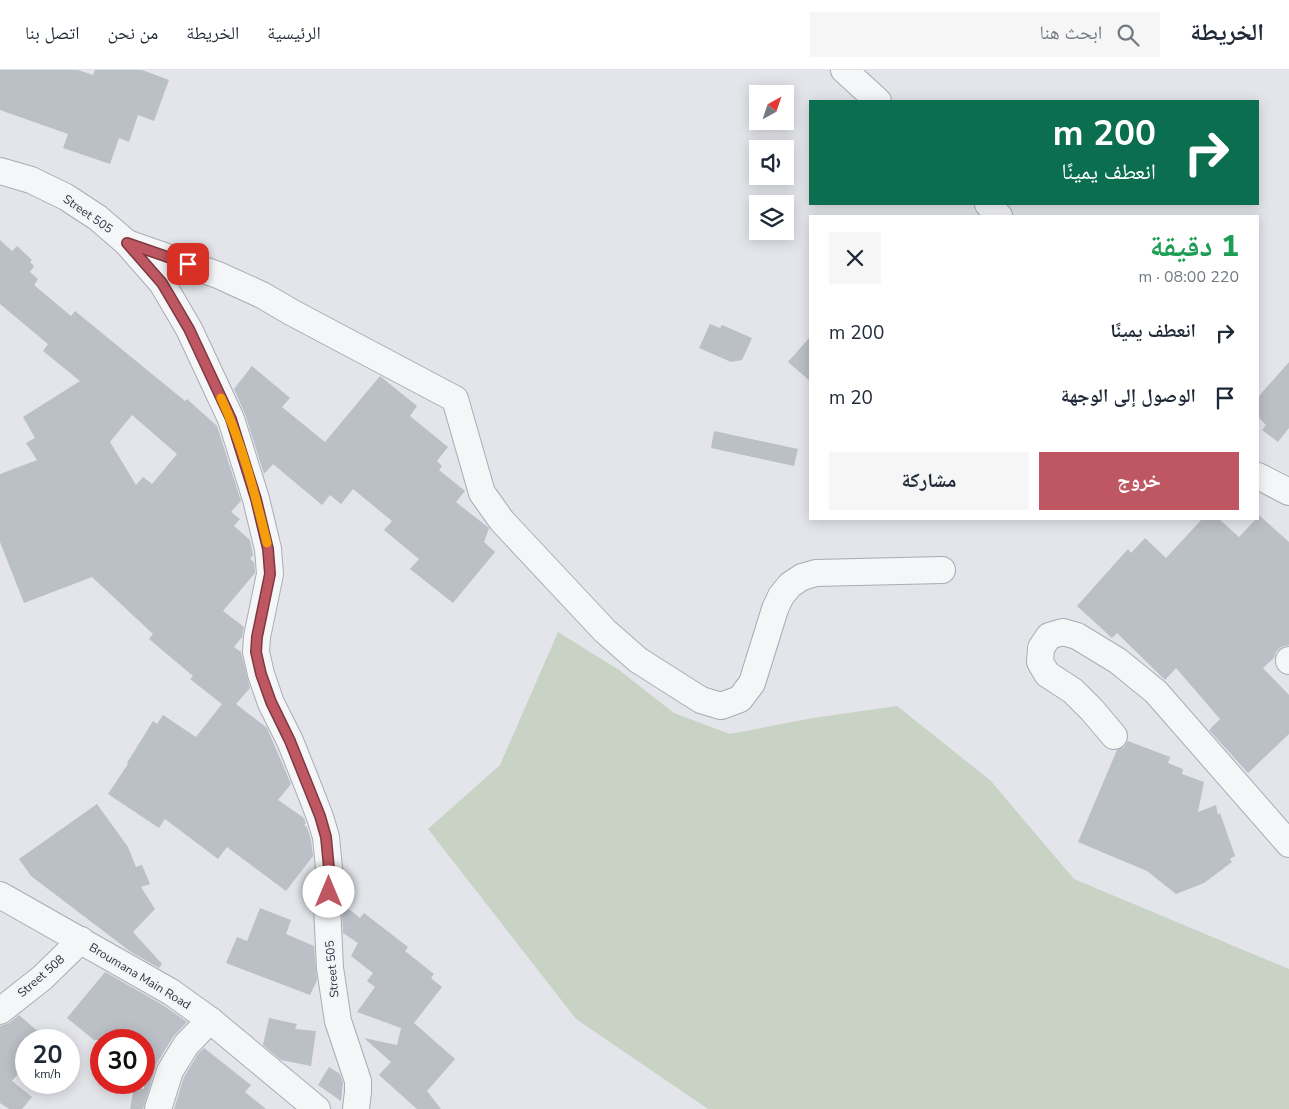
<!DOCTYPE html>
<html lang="ar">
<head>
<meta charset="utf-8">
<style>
  :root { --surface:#fff; --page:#f6f6f7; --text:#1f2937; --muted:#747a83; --line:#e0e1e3; --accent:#bf5763 }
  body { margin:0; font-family:"Nunito Sans","Noto Naskh Arabic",sans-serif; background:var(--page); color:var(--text); direction:rtl; height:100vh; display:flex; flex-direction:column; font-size:19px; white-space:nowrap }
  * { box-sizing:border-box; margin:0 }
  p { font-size:16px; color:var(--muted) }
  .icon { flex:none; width:28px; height:28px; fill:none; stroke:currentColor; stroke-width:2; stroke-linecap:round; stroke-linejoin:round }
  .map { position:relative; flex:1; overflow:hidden; direction:ltr }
  .sheet { position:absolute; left:809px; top:145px; width:450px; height:305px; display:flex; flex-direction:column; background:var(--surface); border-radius:0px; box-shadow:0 2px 12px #0003; direction:rtl }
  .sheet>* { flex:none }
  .banner { position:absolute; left:809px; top:30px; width:450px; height:105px; border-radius:0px; box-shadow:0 2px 12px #0003; direction:rtl; background:#0b6e4f; color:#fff; overflow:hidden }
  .needle { width:32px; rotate:40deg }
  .controls { position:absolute; left:749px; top:15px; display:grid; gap:10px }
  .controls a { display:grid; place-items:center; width:45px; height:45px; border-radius:0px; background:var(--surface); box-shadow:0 2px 12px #0003; font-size:25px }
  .speed { position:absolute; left:15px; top:959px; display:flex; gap:10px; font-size:25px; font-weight:700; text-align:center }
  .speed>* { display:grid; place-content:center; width:65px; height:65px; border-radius:50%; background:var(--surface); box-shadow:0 2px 12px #0003; line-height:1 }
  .speed small { font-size:12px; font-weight:400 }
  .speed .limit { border:8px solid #d22; background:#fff; color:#111 }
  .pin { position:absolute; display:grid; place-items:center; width:42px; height:42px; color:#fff; margin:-21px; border-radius:10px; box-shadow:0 2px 8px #0006 }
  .me { position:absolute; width:55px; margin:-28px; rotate:0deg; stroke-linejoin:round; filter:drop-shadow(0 0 4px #0008) }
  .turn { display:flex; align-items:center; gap:18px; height:105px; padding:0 20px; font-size:22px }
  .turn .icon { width:65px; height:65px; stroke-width:2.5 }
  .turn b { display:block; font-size:35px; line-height:42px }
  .round { display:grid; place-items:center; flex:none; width:52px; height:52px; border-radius:0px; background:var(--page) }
  .summary { display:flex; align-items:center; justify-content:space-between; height:85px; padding:0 20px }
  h1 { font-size:30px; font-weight:800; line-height:38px; color:#1e9e55 }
  .button { display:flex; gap:10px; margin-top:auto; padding:10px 20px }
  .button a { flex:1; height:58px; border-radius:0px; background:var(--accent); color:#fff; font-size:20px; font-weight:800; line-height:58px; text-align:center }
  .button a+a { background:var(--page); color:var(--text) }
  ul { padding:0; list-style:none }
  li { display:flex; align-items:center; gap:15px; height:65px; padding:0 20px }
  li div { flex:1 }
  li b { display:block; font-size:19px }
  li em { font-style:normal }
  header { display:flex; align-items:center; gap:30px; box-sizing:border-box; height:70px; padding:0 25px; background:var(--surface); border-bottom:1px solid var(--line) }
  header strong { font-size:24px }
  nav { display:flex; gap:28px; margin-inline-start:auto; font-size:18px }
  .search { width:350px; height:45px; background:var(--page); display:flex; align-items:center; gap:12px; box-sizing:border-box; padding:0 18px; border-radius:0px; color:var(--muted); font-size:19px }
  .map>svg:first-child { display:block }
  .green { fill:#c8d3c5 }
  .building { fill:#bbbfc6; fill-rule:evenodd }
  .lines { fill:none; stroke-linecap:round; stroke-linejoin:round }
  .minor-casing { stroke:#a9acb4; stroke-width:28 }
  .minor { stroke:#f5f6f8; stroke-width:26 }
  .route-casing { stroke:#7c3940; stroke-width:12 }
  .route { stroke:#bf5763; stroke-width:9 }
  .slow { stroke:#f59e0b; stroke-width:9 }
  .labels { text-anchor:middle; stroke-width:4; stroke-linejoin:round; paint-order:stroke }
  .street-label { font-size:12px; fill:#2d3340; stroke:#f3f4f7 }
</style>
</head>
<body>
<header>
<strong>الخريطة</strong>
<div class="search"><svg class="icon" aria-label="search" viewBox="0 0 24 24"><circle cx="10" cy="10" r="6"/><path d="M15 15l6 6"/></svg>ابحث هنا</div>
<nav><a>الرئيسية</a><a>الخريطة</a><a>من نحن</a><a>اتصل بنا</a></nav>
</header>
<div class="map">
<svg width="1289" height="1039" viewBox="0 0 1289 1039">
  <rect width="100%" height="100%" fill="#e3e5ea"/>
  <polygon class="green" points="558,562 619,600 674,643 730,664 813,648 897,636 990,710 1074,809 1289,899 1289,1039 708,1039 576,949 428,759 500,695"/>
  <g class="building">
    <polygon points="0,0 78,0 93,5 95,0 142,0 169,10 154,51 138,45 129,72 119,68 110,94 63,78 68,64 0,40"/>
    <path d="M0,170L12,181L17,176L32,190L30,192L34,196L30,202L38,209L34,215L71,246L75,241L185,331L187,329L217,356L241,431L231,442L240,449L234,456L250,470L253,485L250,489L254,492L255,503L223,541L244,557L242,567L234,577L241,582L250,618L236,634L267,658L291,714L278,730L304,748L306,753L304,755L307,757L311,770L313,786L286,821L227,777L218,789L165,749L159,758L108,724L128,694L127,693L153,651L157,654L163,645L196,667L222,634L190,609L193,606L149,569L153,564L92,507L24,533L0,472V404L37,390L26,373L35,368L23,347L80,311L43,281L48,274L0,234ZM132,345L177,384L152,414L143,407L136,415L110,372Z"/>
    <polygon points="710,254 720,258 722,255 752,268 742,290 731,292 699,278"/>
    <polygon points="810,267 810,311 788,292"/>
    <polygon points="1289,292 1289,358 1278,372 1262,360 1266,355 1258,347 1258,327"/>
    <polygon points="252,296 290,328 282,337 325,372 380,306 417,336 410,346 448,377 437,391 442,396 439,400 465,421 456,432 489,458 484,472 495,482 453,533 410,499 419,489 384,460 392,451 353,419 341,434 330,425 322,435 273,394 264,404 245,344 234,319"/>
    <polygon points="714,361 798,379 794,396 711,378"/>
    <polygon points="1259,445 1289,472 1289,575 1281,577 1276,582 1274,588 1263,598 1289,625 1289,664 1248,703 1209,660 1220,649 1176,598 1165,610 1117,563 1112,568 1077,536 1128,479 1131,483 1145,468 1166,488 1202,449 1219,449 1239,467 1256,449 1258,449"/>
    <polygon points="1128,671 1170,687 1168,693 1183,699 1182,704 1204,712 1198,742 1216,735 1218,745 1220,743 1235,786 1230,789 1232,792 1204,813 1176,824 1147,801 1078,772 1117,680 1124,677"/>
    <polygon points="97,734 128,777 136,797 142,795 150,814 141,817 155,839 133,862 162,894 159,898 131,882 31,806 19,789"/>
    <polygon points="345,836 360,848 364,843 408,877 405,881 434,904 431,908 442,917 414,953 455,989 427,1021 441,1039 417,1039 379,1005 391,992 364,968 397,975 401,958 357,942 375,917 367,911 373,903 351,886 358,873 343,863 342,840"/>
    <polygon points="260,838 291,850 286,864 314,876 317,910 310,925 226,893 237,867 247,871"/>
    <polygon points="105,902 163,935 187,952 173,967 157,993 143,1039 130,1039 134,1017 144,1019 144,970 94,970 67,948"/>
    <polygon points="19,945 48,970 26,970 26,994 12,1011 32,1027 22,1039 9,1039 0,1033 0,956 9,953"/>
    <polygon points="269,948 297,954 295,959 316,961 311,996 281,990 263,975"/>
    <polygon points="204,978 251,1015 245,1022 266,1039 174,1039 184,1007 198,984"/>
    <polygon points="329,997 340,1004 343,1013 341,1031 318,1015"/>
  </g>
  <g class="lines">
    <g class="minor-casing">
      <g id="minor">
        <polyline points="844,0 878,31"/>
        <polyline points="0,101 31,110 66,127 98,148 127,173 162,213 189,259 231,349 256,429 268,479 270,504 257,567 256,582 261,604 271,633 290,671 306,711 320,747 326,767 330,809 327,836 330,898 338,951 358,1011 358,1022 356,1039"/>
        <polyline points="988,134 999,146"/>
        <polyline points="127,173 218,205 262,225 291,242 455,329 482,423 502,451 605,561 638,590 701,630 721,636 740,629 752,613 775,539 781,526 790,515 802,507 816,503 942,500"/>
        <polyline points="1258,406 1289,422"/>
        <polyline points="1289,590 1289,591"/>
        <polyline points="1114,666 1092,640 1073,621 1047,604 1040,592 1041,578 1049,566 1063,562 1077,566 1118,591 1156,622 1289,774"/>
        <polyline points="0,825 171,922 210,950 317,1039"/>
        <polyline points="0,941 42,908 81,870"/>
        <polyline points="158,1039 170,1001 186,975 210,950"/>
      </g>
    </g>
    <use href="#minor" class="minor"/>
  </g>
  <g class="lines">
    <g class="route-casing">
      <polyline id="route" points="188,194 127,173 162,213 189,259 231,349 256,429 268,479 270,504 257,567 256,582 261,604 271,632 290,671 320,746 326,767 330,809 329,822"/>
    </g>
    <use href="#route" class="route"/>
    <path class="slow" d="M221,328C242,373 255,424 267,473"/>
  </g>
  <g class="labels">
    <g class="street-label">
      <text transform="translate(88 144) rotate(35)" y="4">Street 505</text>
      <text transform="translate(332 899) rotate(-95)" y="4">Street 505</text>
      <text transform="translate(41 906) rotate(-41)" y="4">Street 508</text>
      <text transform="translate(140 906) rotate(31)" y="4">Broumana Main Road</text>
    </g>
  </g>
</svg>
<div class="controls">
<a><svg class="needle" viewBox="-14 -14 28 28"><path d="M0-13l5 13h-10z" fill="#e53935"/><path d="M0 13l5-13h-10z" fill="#747a83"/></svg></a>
<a><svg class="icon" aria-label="sound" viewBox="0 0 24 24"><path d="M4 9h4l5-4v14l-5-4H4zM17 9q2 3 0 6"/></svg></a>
<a><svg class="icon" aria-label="layers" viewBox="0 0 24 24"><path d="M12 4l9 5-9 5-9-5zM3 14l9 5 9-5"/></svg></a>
</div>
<div class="speed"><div>20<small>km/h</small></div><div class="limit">30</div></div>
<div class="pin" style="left:188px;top:194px;background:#d93025"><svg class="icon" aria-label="arrive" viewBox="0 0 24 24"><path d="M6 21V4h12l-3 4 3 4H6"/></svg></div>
<svg class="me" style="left:329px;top:822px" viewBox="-20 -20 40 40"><circle r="19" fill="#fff"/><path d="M0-13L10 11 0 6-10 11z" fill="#bf5763"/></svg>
<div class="banner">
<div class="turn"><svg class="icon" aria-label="right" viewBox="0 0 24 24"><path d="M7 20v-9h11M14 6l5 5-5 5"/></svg><div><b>200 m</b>انعطف يمينًا</div></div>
</div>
<section class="sheet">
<div class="summary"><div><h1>1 دقيقة</h1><p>220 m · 08:00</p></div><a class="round"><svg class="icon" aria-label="close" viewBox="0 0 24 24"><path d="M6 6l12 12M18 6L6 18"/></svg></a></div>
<ul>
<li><svg class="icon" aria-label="right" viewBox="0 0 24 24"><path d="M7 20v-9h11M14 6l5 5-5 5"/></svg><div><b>انعطف يمينًا</b></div><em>200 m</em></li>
<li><svg class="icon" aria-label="arrive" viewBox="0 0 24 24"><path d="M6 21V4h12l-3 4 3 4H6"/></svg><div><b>الوصول إلى الوجهة</b></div><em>20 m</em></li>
</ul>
<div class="button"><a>خروج</a><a>مشاركة</a></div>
</section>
</div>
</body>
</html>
